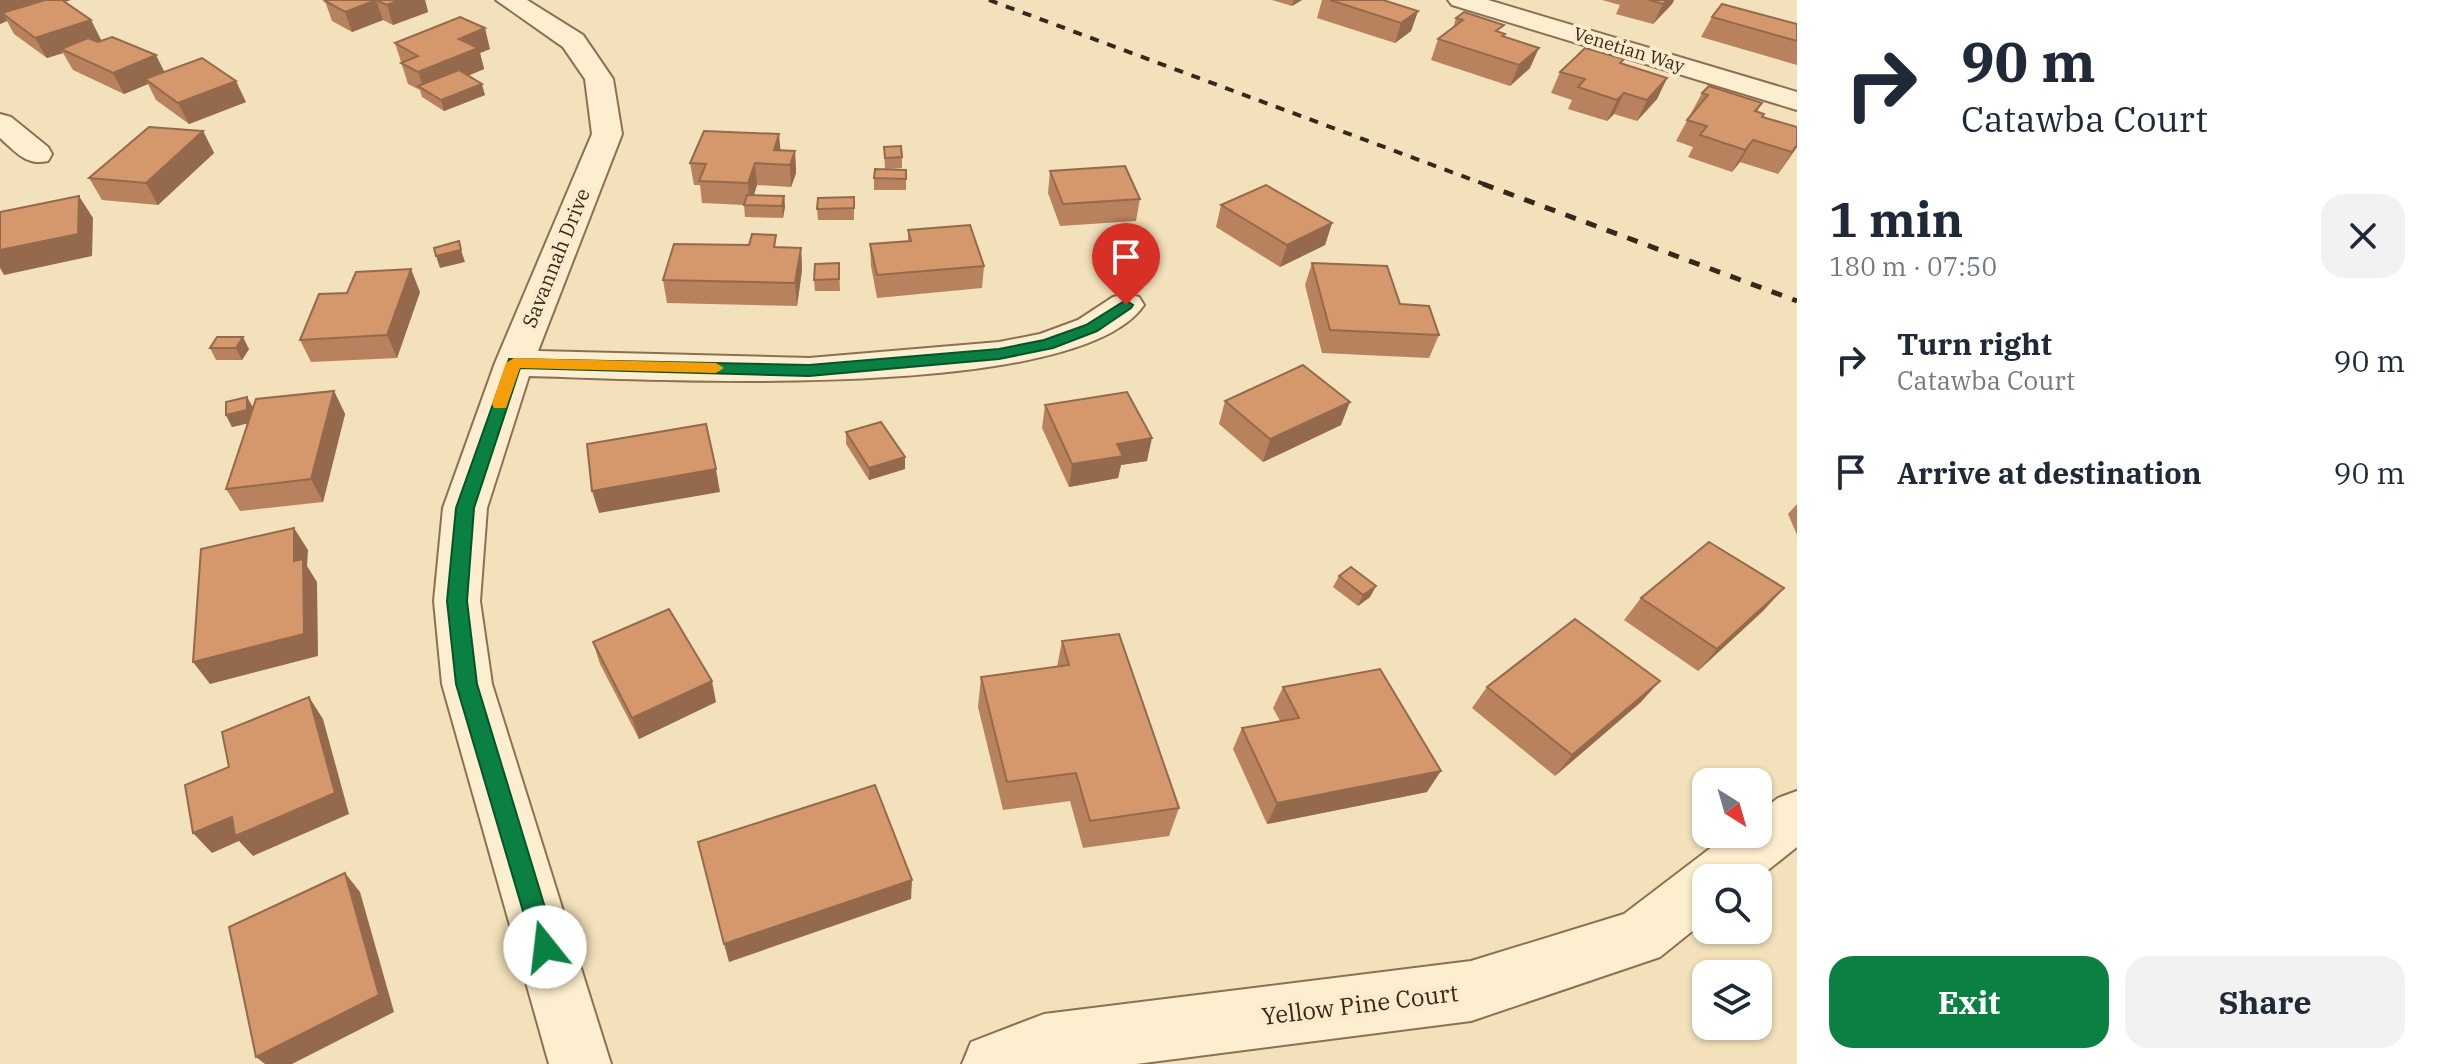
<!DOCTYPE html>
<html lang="en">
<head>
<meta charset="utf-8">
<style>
  :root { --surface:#fff; --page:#f2f2f3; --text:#1f2937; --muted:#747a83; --accent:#0b8043 }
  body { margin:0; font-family:"IBM Plex Serif",serif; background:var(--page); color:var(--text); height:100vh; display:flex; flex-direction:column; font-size:30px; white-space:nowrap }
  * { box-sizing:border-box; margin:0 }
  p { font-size:26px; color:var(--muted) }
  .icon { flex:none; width:44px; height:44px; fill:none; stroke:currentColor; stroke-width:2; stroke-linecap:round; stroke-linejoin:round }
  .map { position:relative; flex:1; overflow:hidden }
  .sheet { display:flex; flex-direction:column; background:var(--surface); width:640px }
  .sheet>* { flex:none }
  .top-card { background:#fff; color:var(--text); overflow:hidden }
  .needle { width:52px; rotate:143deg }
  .tools { position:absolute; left:1692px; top:768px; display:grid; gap:16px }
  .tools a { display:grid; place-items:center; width:80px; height:80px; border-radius:16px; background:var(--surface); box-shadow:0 2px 6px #0004; font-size:40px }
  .pin { position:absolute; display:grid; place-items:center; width:68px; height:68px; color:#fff; margin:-82px -34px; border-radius:50% 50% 50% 0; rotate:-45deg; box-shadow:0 0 8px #0007 }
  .pin .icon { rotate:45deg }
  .me { position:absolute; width:88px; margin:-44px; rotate:344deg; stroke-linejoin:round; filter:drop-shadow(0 0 6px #0008) }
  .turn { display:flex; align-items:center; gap:28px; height:168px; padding:0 32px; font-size:36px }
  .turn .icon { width:104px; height:104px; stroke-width:2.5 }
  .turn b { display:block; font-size:56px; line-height:68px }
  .round { display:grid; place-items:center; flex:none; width:84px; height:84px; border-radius:24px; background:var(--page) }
  .summary { display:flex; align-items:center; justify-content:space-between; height:136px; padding:0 32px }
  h1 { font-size:48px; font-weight:700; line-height:60px }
  .action { display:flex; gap:16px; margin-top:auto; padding:16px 32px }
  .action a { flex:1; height:92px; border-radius:24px; background:var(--accent); color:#fff; font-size:32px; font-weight:700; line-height:92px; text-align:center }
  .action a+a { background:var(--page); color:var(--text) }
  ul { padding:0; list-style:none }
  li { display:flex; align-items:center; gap:24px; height:112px; padding:0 32px }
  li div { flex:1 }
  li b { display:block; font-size:30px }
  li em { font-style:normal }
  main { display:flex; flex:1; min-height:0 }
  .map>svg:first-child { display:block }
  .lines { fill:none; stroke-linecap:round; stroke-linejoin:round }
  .minor-casing { stroke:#8b7053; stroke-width:4 }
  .minor { fill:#fceece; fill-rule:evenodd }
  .rail-far1 { stroke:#382819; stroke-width:4; stroke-dasharray:9 9; stroke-linecap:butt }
  .rail { stroke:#382819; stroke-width:5; stroke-dasharray:11 11; stroke-linecap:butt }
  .wall { fill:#b7825d }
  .shaded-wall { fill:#956a4c }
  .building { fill:#d5976c; stroke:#956a4c; stroke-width:2 }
  .route { fill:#0b8043; stroke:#07532c; stroke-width:2 }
  .slow { fill:#f59e0b }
  .labels { text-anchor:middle; stroke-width:8; stroke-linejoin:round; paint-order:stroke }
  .far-street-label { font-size:18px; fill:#382819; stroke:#f9ebcb }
  .street-label { font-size:20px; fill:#382819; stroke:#f9ebcb }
  .near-street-label { font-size:24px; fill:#382819; stroke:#f9ebcb }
</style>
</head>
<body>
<main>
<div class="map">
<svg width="1797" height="1064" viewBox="0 0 1797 1064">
  <rect width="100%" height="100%" fill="#f2e1ba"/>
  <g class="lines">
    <g class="minor-casing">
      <g id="minor">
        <path d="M496,0H527L583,35L613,79L622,134L538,351L809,358L999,342L1040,334L1078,320L1113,297L1126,294L1139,297L1144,305C1077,404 646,379 529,376L487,508L480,601L492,684L611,1064H549L442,684L434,601L443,508L495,363L592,134L585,79L563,47Z"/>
        <polygon points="1448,0 1488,0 1797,92 1797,110 1452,5"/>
        <path d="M0,114L11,117L48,147L52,154L48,161C26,166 16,152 0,138Z"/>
        <polygon points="1797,791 1797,847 1758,878 1706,878 1706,920 1660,957 1471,1021 1136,1064 962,1064 971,1042 1044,1014 1471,961 1624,914 1729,834 1758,834 1758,813 1778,798"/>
      </g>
    </g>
    <use href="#minor" class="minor"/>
    <polyline class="rail-far1" points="989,0 1489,186"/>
    <polyline class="rail" points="1483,184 1797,301"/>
  </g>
  <g class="wall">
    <polygon points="0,0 65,2 91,20 101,40 97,42 164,72 246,102 189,124 156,100 148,84 124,94 73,70 63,53 47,58 14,34 7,21 0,24"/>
    <polygon points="425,0 428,12 393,25 383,20 352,32 332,21 325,1"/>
    <polygon points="1272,0 1302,0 1292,6"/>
    <polygon points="1322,0 1387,0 1387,1 1418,11 1411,31 1395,43 1317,18"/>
    <polygon points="1602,0 1674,0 1672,4 1653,24 1616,14 1620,5"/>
    <polygon points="1712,17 1797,24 1797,65 1701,37"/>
    <polygon points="1456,18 1501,33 1530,68 1510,86 1431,60 1438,39 1453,28"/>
    <polygon points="395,43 490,49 480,53 484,69 468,76 485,95 444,111 422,97 420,90 408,84"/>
    <polygon points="1622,64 1667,78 1657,99 1637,121 1614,114 1607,121 1568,109 1572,100 1551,93 1560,72"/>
    <polygon points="1702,93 1762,103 1757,112 1797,147 1778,174 1740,162 1732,172 1688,157 1693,147 1676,141"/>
    <polygon points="203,131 214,153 158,205 102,200 89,178"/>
    <polygon points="884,147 902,157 902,168 885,169"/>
    <polygon points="780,150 795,151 796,173 791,187 757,185 754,195 784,196 785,207 783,218 745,217 744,205 702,203 700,185 694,185 690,163"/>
    <polygon points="906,170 906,190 874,190 874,178"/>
    <polygon points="1050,171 1140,199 1136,221 1060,226 1048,193"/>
    <polygon points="854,197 854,220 818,220 817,209"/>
    <polygon points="1221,205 1332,223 1325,245 1280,267 1216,227"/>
    <polygon points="908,230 984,266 982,288 877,298 871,266 870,244 908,241"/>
    <polygon points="777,247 801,248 802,270 797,306 667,303 663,280"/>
    <polygon points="839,263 840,291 815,291 814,280"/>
    <polygon points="1312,263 1400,304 1439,335 1429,358 1322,353 1305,285"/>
    <polygon points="420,292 397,358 311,362 300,340"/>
    <polygon points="217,337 249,349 242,360 216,360 210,348"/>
    <polygon points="334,391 345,414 323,502 240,511 226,489 248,423 232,427 226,415 247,397 253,408"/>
    <polygon points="1225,401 1341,425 1263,462 1219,424"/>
    <polygon points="1045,405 1147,461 1121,465 1118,478 1069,487 1042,428"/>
    <polygon points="846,432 905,469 869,480 846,444"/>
    <polygon points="1797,504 1797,535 1788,514"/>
    <polygon points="1339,576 1376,586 1370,597 1358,606 1333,587"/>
    <polygon points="1641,598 1764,610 1698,671 1624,620"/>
    <polygon points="1062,641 1179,808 1169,836 1083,848 1070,801 1003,810 978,707 981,677 1057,667"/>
    <polygon points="593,642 716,702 639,739 600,664"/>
    <polygon points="1283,687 1427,792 1267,824 1233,749 1242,728 1280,721 1273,708"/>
    <polygon points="1487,687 1641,702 1555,776 1472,708"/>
  </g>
  <g class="shaded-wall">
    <polygon points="0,0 71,0 11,20 2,13 7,21 0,24"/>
    <polygon points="376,0 383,20 352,32 345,12"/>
    <polygon points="400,0 425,0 428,12 393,25 387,5"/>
    <polygon points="1294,0 1302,0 1292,6"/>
    <polygon points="1667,0 1674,0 1672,4 1653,24 1663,4"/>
    <polygon points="1418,11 1411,31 1395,43 1401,23"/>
    <polygon points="91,20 101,40 67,52 61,49 63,53 47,58 35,38"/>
    <polygon points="485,28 490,49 480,53 484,69 428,92 424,89 418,72 459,39"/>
    <polygon points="1539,48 1530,68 1510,86 1519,65"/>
    <polygon points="156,55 166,75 145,79 148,84 124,94 113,73"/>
    <polygon points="1667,78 1657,99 1637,121 1647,100"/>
    <polygon points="236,81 246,102 189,124 178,103"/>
    <polygon points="482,84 485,95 444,111 441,100"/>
    <polygon points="1624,93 1614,114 1607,121 1617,100"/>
    <polygon points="203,131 214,153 158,205 146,183"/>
    <polygon points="779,134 781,156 774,150"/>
    <polygon points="1753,140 1740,162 1732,172 1745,150"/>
    <polygon points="1797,145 1797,147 1778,174 1792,152"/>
    <polygon points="795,151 796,173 791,187 790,165"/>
    <polygon points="755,163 757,185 750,206 748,183"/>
    <polygon points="79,196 93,218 92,256 4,275 0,268 0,250"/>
    <polygon points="784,196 785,207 783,218 782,206"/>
    <polygon points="1332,223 1325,245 1280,267 1287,245"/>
    <polygon points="801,248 802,270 797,306 795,283"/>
    <polygon points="461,250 465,262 440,268 436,256"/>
    <polygon points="411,269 420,292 397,358 387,335"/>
    <polygon points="243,337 249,349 242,360 236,348"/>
    <polygon points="334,391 345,414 323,502 311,479"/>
    <polygon points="247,397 254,409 254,422 232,427 226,415"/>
    <polygon points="1350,402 1341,425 1263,462 1270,439"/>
    <polygon points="1152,438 1147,461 1121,465 1118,478 1069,487 1072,464 1117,444"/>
    <polygon points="905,457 905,469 869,480 869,468"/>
    <polygon points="716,469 720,492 599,513 592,491"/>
    <polygon points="294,528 308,550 307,566 317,582 318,656 210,684 193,662 294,561"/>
    <polygon points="1376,586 1370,597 1358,606 1363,595"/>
    <polygon points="1784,588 1764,610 1698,671 1717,649"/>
    <polygon points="712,681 716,702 639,739 632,718"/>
    <polygon points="1660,681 1641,702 1555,776 1572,755"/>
    <polygon points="309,697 323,719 349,814 253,856 239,841 212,853 193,833 232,817"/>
    <polygon points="1441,771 1427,792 1267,824 1277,803"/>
    <polygon points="345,873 360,892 394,1012 292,1064 265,1064 256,1057"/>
    <polygon points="912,880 911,899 729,962 724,944"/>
  </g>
  <g class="building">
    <polygon points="45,0 62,0 91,20 35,38 2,13"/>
    <polygon points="329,0 376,0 345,12 325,1"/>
    <polygon points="376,0 400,0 387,5"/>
    <polygon points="1330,0 1383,0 1418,11 1401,23"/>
    <polygon points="1649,0 1667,0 1663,4"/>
    <polygon points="1722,4 1797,24 1797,41 1712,17"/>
    <polygon points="1464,12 1504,25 1496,31 1505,34 1502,36 1539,48 1519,65 1438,39 1463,20 1456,18"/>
    <polygon points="460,17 485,28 459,39 478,48 418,72 401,63 418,56 395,43"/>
    <polygon points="112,37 156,55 113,73 61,49 88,38 98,42"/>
    <polygon points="1585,48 1624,59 1620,63 1667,78 1647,100 1624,93 1617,100 1578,87 1585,79 1560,72"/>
    <polygon points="202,58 236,81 178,103 145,79"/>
    <polygon points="459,70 482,84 441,100 418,86"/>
    <polygon points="1709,86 1762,103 1755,111 1764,114 1762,117 1797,127 1797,145 1792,152 1753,140 1745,150 1700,135 1707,126 1687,120 1708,95 1702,93"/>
    <polygon points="149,127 203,131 146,183 89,178"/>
    <polygon points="704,131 779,134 774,150 795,151 790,165 755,163 748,183 699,181 706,164 690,163"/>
    <polygon points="901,146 902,157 885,158 884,147"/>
    <polygon points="1125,166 1140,199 1063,204 1050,171"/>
    <polygon points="875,169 906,170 906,179 874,178"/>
    <polygon points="1266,185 1332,223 1287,245 1221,205"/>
    <polygon points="747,195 784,196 782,206 744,205"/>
    <polygon points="79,196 78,234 0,250 0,212"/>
    <polygon points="854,197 854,208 817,209 818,198"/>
    <polygon points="970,225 984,266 877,275 870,244 911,241 908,230"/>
    <polygon points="752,234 776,235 774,247 801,248 795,283 663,280 674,244 749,245"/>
    <polygon points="459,241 461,250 436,256 434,248"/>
    <polygon points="839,263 839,279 814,280 815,264"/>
    <polygon points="1312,263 1387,266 1400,304 1429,306 1439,335 1330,330"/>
    <polygon points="411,269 387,335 300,340 319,294 347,293 356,272"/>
    <polygon points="217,337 243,337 236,348 210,348"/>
    <polygon points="1303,365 1350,402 1270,439 1225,401"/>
    <polygon points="334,391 311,479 226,489 256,399"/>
    <polygon points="1127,392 1152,438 1117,444 1123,456 1072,464 1045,405"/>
    <polygon points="247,397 247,410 226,415 226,402"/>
    <polygon points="881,422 905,457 869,468 846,432"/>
    <polygon points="706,424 716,469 592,491 587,444"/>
    <polygon points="294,528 294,561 303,559 304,634 193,662 201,549"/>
    <polygon points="1709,542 1784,588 1717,649 1641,598"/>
    <polygon points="1351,567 1376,586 1363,595 1339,576"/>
    <polygon points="669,609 712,681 632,718 593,642"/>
    <polygon points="1575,619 1660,681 1572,755 1487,687"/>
    <polygon points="1119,634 1179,808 1090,821 1076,773 1007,782 981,677 1069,665 1062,641"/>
    <polygon points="1380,669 1441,771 1277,803 1242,728 1299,718 1283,687"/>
    <polygon points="309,697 335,793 235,836 232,817 193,833 185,785 229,767 222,732"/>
    <polygon points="875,785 912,880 724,944 698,842"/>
    <polygon points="345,873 379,995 256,1057 229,927"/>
  </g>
  <polygon class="route" points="1126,300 1133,305 1131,308 1097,331 1053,348 999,359 809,376 520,368 474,508 467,601 477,684 557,947 554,955 545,959 536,955 456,684 447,601 456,508 509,359 809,365 999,349 1044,340 1086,325"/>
  <polygon class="slow" points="514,358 716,363 724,368 716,373 520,368 506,408 494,408 492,404 506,363"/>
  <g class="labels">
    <g class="far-street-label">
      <text transform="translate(1629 50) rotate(17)" y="6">Venetian Way</text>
    </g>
    <g class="street-label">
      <text transform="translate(556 258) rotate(-68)" y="7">Savannah Drive</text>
    </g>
    <g class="near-street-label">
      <text transform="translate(1360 1005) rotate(-7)" y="8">Yellow Pine Court</text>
    </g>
  </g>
</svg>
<div class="tools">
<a><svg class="needle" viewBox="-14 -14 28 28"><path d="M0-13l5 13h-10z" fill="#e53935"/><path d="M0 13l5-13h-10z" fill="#747a83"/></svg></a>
<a><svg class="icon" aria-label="search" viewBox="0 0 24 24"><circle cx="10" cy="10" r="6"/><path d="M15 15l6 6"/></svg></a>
<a><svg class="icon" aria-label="layers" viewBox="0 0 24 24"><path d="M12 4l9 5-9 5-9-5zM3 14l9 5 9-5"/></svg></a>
</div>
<div class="pin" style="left:1126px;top:305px;background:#d93025"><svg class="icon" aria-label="arrive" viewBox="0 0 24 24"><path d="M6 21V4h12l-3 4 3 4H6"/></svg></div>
<svg class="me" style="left:545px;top:947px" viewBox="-20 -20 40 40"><circle r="19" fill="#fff"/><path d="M0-13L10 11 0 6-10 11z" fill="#0b8043"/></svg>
</div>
<section class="sheet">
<div class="top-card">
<div class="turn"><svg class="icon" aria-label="right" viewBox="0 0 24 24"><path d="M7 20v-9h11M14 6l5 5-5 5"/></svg><div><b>90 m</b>Catawba Court</div></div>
</div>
<div class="summary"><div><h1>1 min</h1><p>180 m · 07:50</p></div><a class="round"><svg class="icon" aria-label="close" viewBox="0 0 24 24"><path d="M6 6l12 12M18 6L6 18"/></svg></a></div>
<ul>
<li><svg class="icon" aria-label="right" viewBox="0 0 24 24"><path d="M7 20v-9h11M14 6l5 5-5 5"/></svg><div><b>Turn right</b><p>Catawba Court</p></div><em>90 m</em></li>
<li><svg class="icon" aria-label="arrive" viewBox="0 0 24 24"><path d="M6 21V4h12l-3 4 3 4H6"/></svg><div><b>Arrive at destination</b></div><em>90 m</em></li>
</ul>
<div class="action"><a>Exit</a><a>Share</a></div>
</section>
</main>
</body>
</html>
